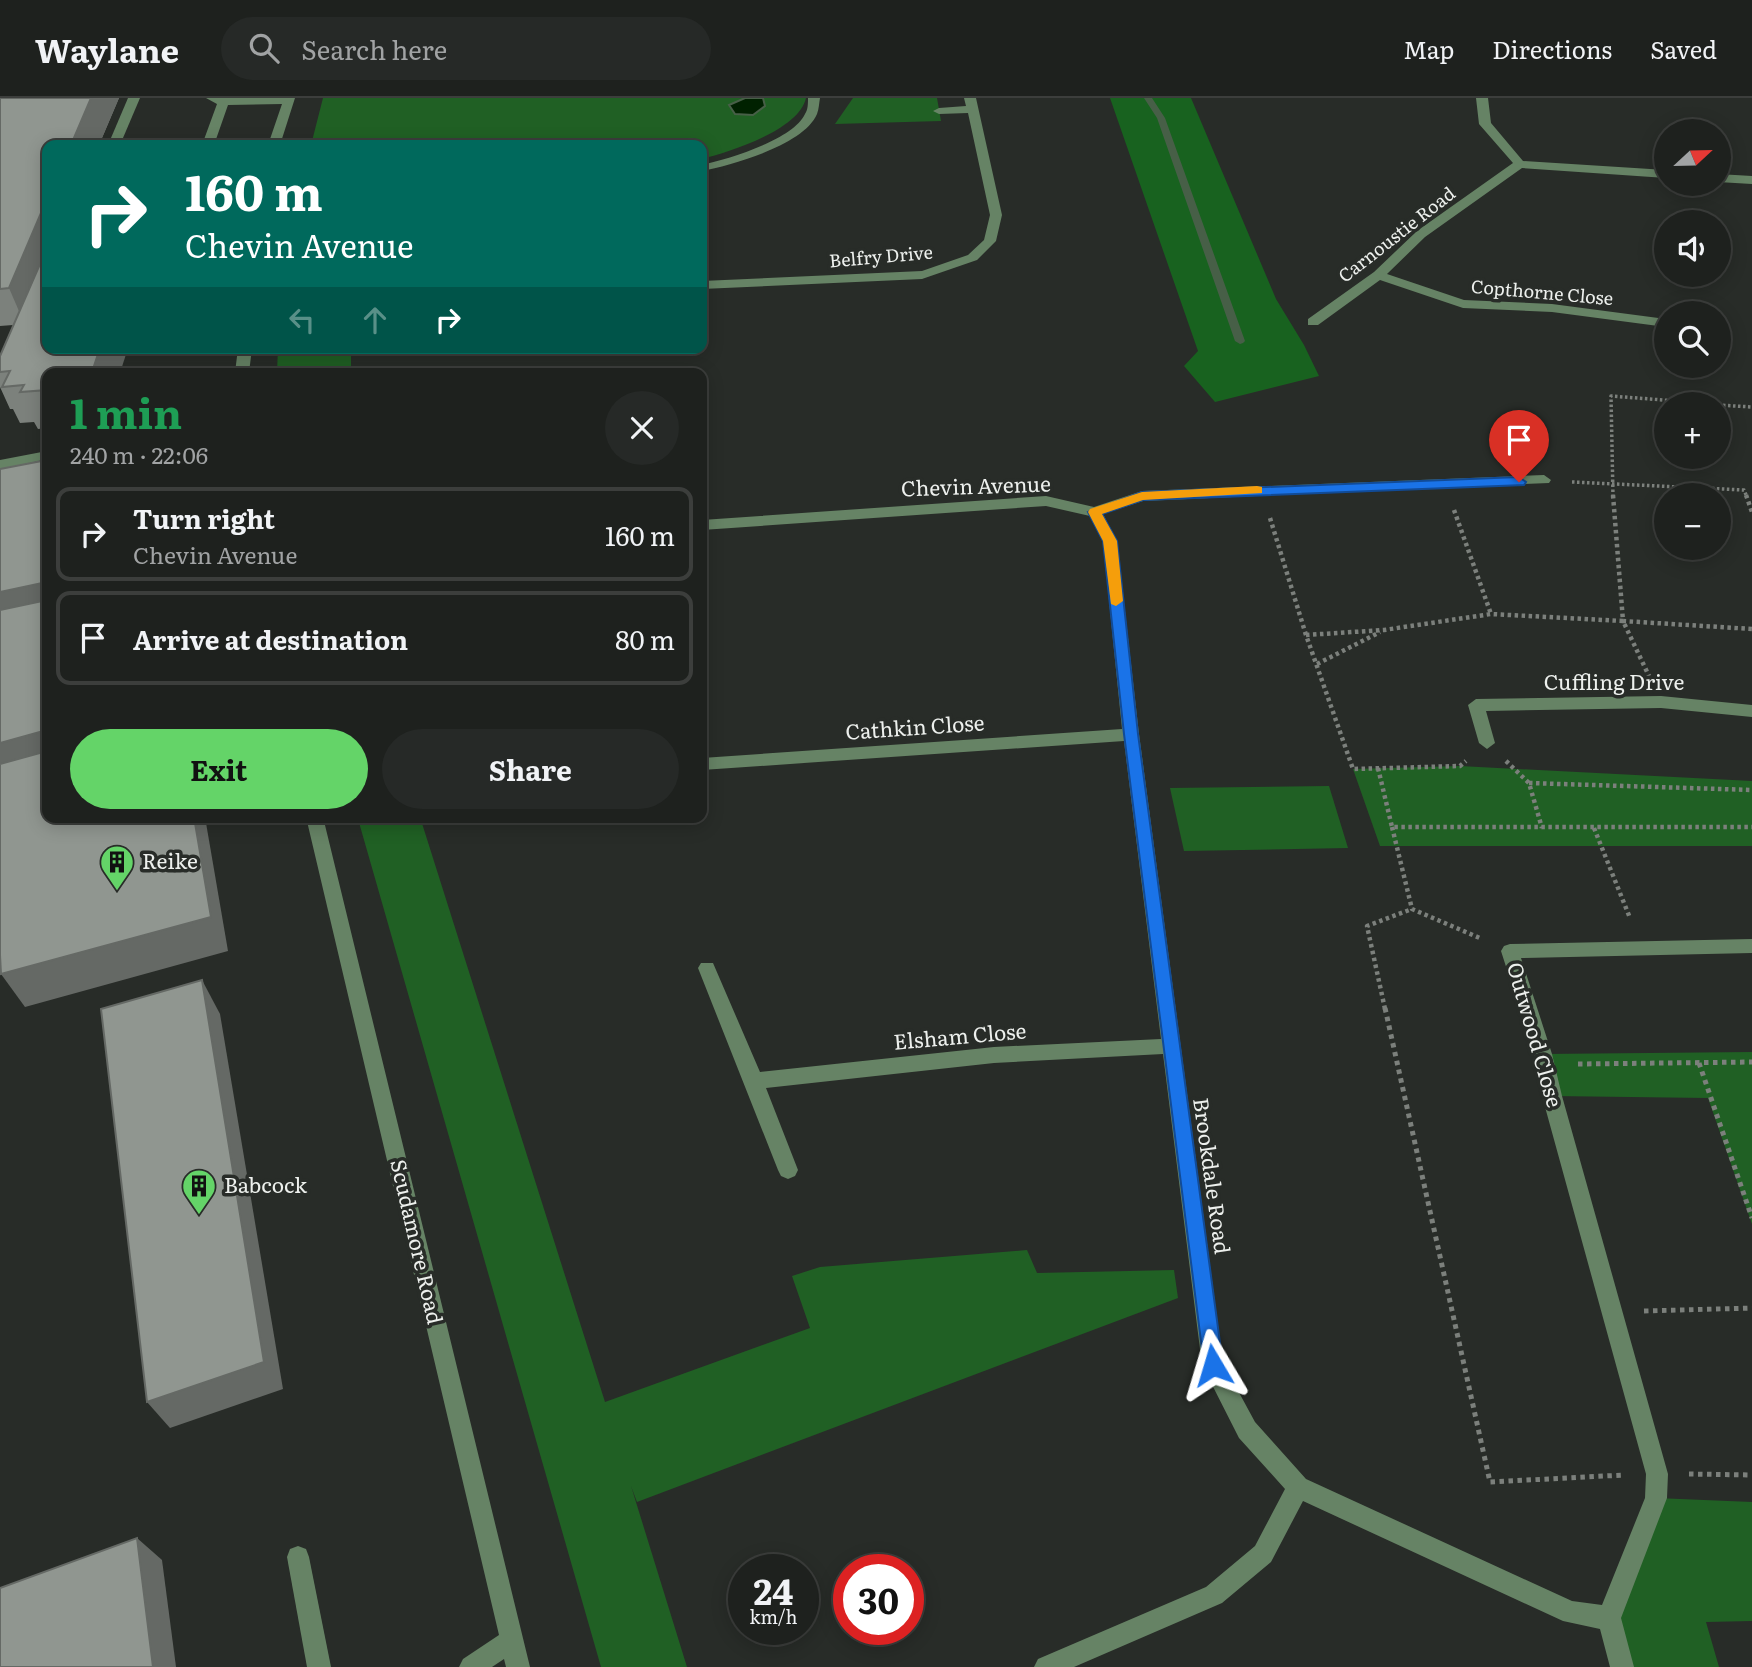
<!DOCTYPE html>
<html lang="en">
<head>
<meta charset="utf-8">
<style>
  :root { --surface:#1e211e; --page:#262927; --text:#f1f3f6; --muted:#a1a3a4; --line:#3c3e3c; --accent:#64d468 }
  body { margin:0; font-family:Literata,serif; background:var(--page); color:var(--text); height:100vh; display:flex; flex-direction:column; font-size:26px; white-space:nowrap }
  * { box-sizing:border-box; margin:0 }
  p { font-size:23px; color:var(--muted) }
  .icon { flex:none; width:38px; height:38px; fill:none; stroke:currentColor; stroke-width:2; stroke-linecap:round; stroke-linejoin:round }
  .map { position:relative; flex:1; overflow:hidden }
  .details { position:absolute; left:42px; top:270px; width:665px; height:455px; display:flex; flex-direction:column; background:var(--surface); border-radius:14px; box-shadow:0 4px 18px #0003,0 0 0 2px var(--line) }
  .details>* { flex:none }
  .hud { position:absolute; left:42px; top:42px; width:665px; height:214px; border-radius:14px; box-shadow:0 4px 18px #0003,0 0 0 2px var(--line); background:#00695c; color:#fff; overflow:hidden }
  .needle { width:46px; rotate:68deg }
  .buttons { position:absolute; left:1654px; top:21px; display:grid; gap:14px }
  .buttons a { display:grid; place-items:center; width:77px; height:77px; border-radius:50%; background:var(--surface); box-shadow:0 4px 18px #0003,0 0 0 2px var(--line); font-size:35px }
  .speed { position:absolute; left:728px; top:1456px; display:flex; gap:14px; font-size:35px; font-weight:700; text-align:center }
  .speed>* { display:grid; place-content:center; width:91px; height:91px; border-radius:50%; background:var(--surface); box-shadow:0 4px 18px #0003,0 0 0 2px var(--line); line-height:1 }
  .speed small { font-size:18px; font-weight:400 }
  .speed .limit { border:10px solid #d22; background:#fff; color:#111 }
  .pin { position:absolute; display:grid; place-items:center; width:60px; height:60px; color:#fff; margin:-72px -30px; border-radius:50% 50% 50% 0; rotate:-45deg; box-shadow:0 0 7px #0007 }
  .pin .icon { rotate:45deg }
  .me { position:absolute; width:77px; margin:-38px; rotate:353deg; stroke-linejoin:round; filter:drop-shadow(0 0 5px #0008) }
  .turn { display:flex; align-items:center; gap:24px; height:147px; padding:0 28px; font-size:32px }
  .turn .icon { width:91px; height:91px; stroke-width:2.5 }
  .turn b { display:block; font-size:49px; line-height:60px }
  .lanes { display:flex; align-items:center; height:66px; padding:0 28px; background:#0003; justify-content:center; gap:35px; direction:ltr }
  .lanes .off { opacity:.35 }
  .round { display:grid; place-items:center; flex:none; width:74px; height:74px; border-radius:37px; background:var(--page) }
  .head { display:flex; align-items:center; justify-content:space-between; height:119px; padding:0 28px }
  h1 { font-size:42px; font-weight:700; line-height:52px; color:#1e9e55 }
  .action { display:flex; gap:14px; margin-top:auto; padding:14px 28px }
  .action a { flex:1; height:80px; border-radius:42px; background:var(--accent); color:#111; font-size:28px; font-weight:700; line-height:80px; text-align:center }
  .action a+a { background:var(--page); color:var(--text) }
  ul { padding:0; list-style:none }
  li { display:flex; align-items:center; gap:21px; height:94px; margin:0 14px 10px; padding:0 14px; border:4px solid var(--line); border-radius:14px }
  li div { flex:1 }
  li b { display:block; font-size:26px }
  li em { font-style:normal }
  header { display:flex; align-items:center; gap:42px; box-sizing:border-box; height:98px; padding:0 35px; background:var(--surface); border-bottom:2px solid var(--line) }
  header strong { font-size:33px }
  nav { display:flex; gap:38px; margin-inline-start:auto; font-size:24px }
  .search { width:490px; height:63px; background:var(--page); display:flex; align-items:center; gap:18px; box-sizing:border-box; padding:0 24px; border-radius:38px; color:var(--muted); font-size:26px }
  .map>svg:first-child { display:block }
  .green { fill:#206024 }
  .forest { fill:#18621f }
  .water { fill:#002100; stroke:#475f47; stroke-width:2 }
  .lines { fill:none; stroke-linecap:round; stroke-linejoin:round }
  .stream { fill:#475f47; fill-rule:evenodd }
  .path-far2 { stroke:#7c807c; stroke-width:3.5; stroke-dasharray:2.5 2.5; stroke-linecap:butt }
  .path-far1 { stroke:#7c807c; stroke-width:4.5; stroke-dasharray:3.5 3.5; stroke-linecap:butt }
  .path { stroke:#7c807c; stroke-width:5; stroke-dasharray:4.5 4.5; stroke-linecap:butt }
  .minor { fill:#668365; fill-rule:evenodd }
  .wall { fill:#7c817c }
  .shaded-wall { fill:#656965 }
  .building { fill:#909690; stroke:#656965; stroke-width:2 }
  .route { fill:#1a73e8; stroke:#114b97; stroke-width:2 }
  .slow { fill:#f59e0b }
  .labels { text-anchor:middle; stroke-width:7; stroke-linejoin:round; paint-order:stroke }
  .far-street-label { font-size:18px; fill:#edf0ed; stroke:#282c28 }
  .street-label { font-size:21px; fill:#edf0ed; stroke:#282c28 }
  .poi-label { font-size:21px; fill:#edf0ed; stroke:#282c28; text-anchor:start }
</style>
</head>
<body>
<header>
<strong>Waylane</strong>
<div class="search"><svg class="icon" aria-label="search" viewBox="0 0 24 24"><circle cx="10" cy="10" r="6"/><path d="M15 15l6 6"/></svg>Search here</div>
<nav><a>Map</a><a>Directions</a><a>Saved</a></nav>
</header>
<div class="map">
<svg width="1752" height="1569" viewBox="0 0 1752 1569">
  <rect width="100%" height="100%" fill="#282c28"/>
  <g class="green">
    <path d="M323,0H806C799,32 730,54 702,61V47H311Z"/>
    <polygon points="853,0 937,0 941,23 835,26"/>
    <polygon points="278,250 351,250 351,275 277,275"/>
    <polygon points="1460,668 1752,683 1752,748 1380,748 1353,671"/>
    <polygon points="1329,688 1348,750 1184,753 1170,690"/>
    <polygon points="370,719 420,719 605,1304 810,1230 792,1178 820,1169 1027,1152 1037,1175 1174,1172 1178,1200 637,1404 631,1388 687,1569 601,1569 358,721"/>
    <polygon points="1752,954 1752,1126 1708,1000 1552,998 1543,956"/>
    <polygon points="1656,1400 1752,1404 1752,1523 1706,1524 1719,1569 1622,1569 1609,1520"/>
  </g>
  <polygon class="forest" points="1110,0 1191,0 1276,201 1304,247 1319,278 1215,304 1184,268 1198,253"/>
  <polygon class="water" points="745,0 763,0 765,8 753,17 735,16 729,7"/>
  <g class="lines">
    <polygon class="stream" points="1144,0 1152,0 1165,20 1245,243 1243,245 1240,246 1235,243 1157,20"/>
    <g class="path-far2">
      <polyline points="1718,307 1752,309"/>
      <polyline points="1572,384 1744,392 1747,399"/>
      <polyline points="1613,399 1611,298 1715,306"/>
    </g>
    <g class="path-far1">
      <polyline points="1613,397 1623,523 1752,531"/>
      <polyline points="1746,397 1752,414"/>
      <polyline points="1454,412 1491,516"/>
      <polyline points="1270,420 1306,537 1353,671 1460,668 1466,663"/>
      <polyline points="1306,537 1384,532 1491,516 1623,523 1649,578"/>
      <polyline points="1317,566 1380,534"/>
      <polyline points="1506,663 1529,685 1542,730"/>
      <polyline points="1378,670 1392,729 1752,729"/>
      <polyline points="1529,685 1752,692"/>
      <polyline points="1392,729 1412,811 1482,841"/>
      <polyline points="1594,730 1630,820"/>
      <polyline points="1385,911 1367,828 1412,811"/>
    </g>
    <g class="path">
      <polyline points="1385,910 1490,1384 1624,1377"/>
      <polyline points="1699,965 1752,1120"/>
      <polyline points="1578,966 1752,964"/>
      <polyline points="1644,1213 1752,1210"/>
      <polyline points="1689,1376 1752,1377"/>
    </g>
    <g class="minor">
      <polygon points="128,0 140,0 120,47 108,47"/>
      <polygon points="206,0 295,0 280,47 268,47 282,6 228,7 214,47 202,47 217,6"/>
      <path d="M808,0H820C819,5 819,11 817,16C804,47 732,67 702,73V67C728,61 793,42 805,16C808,12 808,5 808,0Z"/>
      <polygon points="964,0 976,0 1002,117 996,143 977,162 922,181 702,191 702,183 922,173 968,157 984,142 990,117 968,15 939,16 933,13 939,10 966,8"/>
      <polygon points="1476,0 1488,0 1491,25 1523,63 1666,72 1666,80 1522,70 1425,139 1387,176 1464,202 1552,206 1666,221 1666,229 1552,214 1463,210 1380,182 1318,227 1308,227 1308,221 1374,174 1417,133 1513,65 1479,26"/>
      <polygon points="1718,76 1752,78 1752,86 1718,84"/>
      <polygon points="238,250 252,250 249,275 235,275"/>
      <polygon points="47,353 47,361 0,372 0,362"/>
      <polygon points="1544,377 1551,382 1549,385 1143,403 1103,416 1117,443 1139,636 1223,1265 1255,1324 1306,1381 1572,1503 1602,1507 1645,1400 1646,1376 1542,998 1534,956 1501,853 1504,848 1510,846 1752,841 1752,855 1521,860 1552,956 1562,998 1668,1376 1667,1400 1621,1520 1634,1569 1610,1569 1600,1531 1563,1523 1303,1403 1271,1464 1222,1505 1074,1569 1034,1569 1038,1561 1206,1489 1255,1448 1285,1391 1239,1340 1202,1267 1163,956 994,965 766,990 798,1072 795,1078 788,1081 781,1078 778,1072 698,870 701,865 713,865 760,974 994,949 1161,941 1124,643 702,672 702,660 1122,631 1103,443 1090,418 1046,408 702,432 702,422 1046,398 1094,409 1142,393"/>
      <polygon points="1661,598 1752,607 1752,619 1661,610 1486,613 1495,645 1487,651 1479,645 1468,607 1476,601"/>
      <polygon points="306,719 323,719 530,1569 506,1569 504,1561 492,1569 459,1569 463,1561 499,1537"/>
      <polygon points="298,1448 306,1451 309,1459 331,1569 307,1569 287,1459 290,1451"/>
    </g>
  </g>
  <polygon class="wall" points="0,0 119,0 99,47 47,47 47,250 120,275 47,275 47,330 38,331 34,324 20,325 13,311 10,311 0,289 0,258 13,227 0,228"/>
  <g class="shaded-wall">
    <polygon points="91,0 119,0 99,47 71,47"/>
    <polygon points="47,101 47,174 25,227 9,190"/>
    <polygon points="100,250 128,250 120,275 94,275 93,271"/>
    <polygon points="47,484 47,525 0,535 0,494"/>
    <polygon points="47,632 47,673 0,686 0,645"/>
    <polygon points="194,719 205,719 228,853 25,909 1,876"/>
    <polygon points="202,882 220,916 283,1291 170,1330 147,1304"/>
    <polygon points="137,1440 162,1462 176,1569 153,1569"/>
  </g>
  <g class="building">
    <polygon points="0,0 91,0 71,47 47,47 47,101 9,190 0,191"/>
    <polygon points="47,150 47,250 100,250 93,271 81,272 80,275 47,275 47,292 20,294 24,287 2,289 10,273 0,274 0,258"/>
    <polygon points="47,362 47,484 0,494 0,371"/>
    <polygon points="47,502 47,632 0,645 0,512"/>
    <polygon points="47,653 47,719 194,719 211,819 1,876 0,857 0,666"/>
    <polygon points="202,882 264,1264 147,1304 101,911"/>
    <polygon points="137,1440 153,1569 0,1569 0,1490"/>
  </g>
  <polygon class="route" points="1519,379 1526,384 1524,387 1143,402 1102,416 1117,443 1138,636 1223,1267 1220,1274 1213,1277 1206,1274 1204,1267 1124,636 1103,443 1088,414 1142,394"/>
  <polygon class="slow" points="1257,388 1262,389 1262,395 1143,402 1102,416 1117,443 1123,503 1116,508 1111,506 1103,443 1088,414 1090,411 1142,394"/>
  <defs>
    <g id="building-pin" transform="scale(1.75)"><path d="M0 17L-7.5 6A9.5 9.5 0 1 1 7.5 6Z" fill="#64d468" stroke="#282c28"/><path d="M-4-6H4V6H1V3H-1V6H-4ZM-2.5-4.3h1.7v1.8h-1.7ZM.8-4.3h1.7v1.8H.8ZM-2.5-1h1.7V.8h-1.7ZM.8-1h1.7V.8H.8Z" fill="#111"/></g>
  </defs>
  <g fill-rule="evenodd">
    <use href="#building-pin" x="117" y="764"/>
    <use href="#building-pin" x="199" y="1088"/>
  </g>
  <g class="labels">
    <g class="far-street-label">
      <text transform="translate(1397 137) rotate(-38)" y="6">Carnoustie Road</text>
      <text transform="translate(881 159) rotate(-5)" y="6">Belfry Drive</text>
      <text transform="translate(1542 195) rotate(5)" y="6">Copthorne Close</text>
    </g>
    <g class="street-label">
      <text transform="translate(976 389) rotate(-2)" y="7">Chevin Avenue</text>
      <text x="1614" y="592">Cuffling Drive</text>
      <text transform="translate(915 630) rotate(-4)" y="7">Cathkin Close</text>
      <text transform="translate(1534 937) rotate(74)" y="7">Outwood Close</text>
      <text transform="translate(960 939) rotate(-5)" y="7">Elsham Close</text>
      <text transform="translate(1211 1078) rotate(82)" y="7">Brookdale Road</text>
      <text transform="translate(416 1144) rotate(77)" y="7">Scudamore Road</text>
    </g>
    <g class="poi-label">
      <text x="142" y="771">Reike</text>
      <text x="224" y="1095">Babcock</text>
    </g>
  </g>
</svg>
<div class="buttons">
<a><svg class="needle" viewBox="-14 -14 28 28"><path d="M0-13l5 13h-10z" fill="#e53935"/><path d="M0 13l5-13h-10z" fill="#a1a3a4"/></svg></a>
<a><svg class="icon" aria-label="sound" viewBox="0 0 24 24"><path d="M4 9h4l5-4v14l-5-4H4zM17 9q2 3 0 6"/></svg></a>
<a><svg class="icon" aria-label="search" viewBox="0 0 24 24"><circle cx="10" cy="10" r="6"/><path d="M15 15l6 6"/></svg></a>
<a>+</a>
<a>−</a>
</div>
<div class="speed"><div>24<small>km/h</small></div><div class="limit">30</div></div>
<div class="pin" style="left:1519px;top:384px;background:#d93025"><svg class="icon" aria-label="arrive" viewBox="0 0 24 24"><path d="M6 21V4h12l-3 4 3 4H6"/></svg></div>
<svg class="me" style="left:1213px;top:1267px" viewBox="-20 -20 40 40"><path d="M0-17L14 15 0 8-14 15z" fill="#1a73e8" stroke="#fff" stroke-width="4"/></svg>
<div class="hud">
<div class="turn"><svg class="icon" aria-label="right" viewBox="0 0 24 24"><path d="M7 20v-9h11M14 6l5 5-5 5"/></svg><div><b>160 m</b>Chevin Avenue</div></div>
<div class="lanes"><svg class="icon off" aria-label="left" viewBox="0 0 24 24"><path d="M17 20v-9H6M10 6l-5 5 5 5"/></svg><svg class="icon off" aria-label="ahead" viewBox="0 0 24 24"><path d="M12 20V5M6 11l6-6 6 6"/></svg><svg class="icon" aria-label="right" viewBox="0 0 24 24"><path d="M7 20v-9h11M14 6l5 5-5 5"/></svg></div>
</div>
<section class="details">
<div class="head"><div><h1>1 min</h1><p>240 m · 22:06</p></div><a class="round"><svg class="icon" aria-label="close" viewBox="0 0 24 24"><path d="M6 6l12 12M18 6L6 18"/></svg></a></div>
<ul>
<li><svg class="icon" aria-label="right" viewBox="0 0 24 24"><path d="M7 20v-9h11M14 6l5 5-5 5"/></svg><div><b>Turn right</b><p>Chevin Avenue</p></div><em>160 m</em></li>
<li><svg class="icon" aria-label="arrive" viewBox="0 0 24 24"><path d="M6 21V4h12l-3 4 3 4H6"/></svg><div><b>Arrive at destination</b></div><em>80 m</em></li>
</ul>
<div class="action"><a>Exit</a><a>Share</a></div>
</section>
</div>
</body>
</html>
